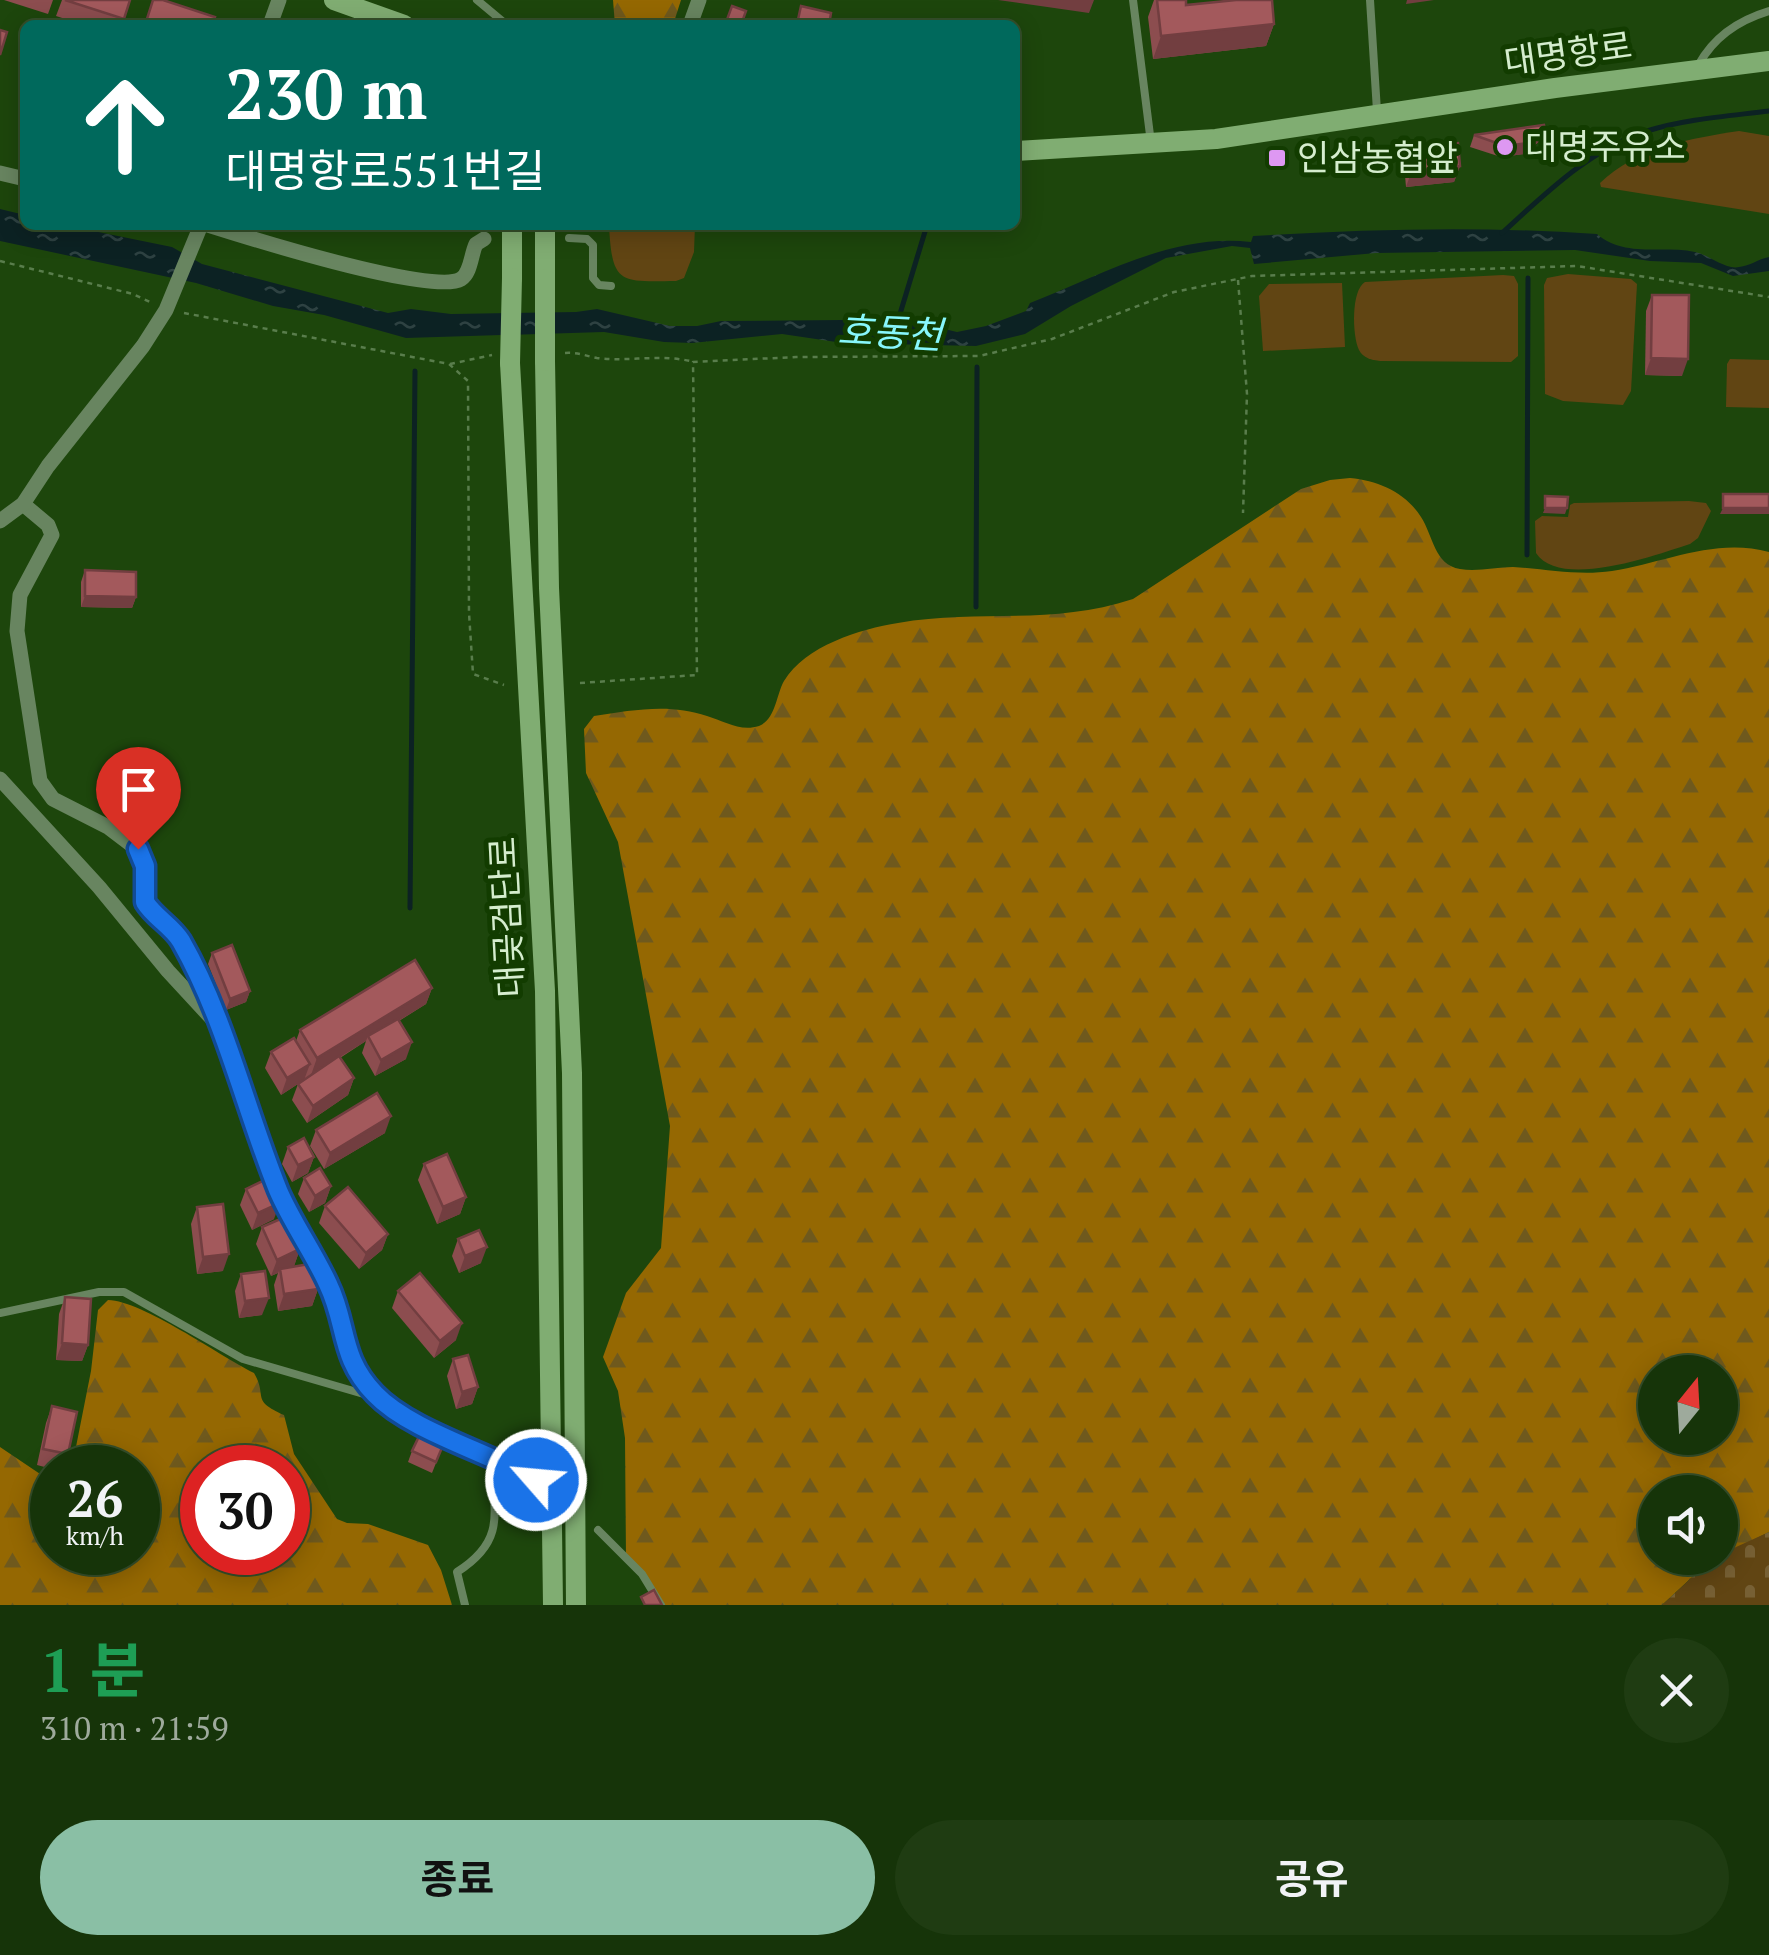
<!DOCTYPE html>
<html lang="ko">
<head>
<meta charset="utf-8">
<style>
  :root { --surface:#163409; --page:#1f3c12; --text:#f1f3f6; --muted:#9eaa9c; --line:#354f2a; --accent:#8abfa5 }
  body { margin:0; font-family:"PT Serif","Noto Sans KR",serif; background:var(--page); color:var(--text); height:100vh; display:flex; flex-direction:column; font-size:38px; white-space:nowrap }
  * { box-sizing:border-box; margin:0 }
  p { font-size:32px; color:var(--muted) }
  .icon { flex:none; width:55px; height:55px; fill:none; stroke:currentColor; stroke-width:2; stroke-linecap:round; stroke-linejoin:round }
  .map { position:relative; height:1605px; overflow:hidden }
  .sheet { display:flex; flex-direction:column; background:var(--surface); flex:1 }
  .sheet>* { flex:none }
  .banner { position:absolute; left:20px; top:20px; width:1000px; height:210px; border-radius:15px; box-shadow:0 5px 25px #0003,0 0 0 2px var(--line); background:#00695c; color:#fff; overflow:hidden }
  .needle { width:65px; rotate:18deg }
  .controls { position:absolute; left:1638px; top:1355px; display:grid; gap:20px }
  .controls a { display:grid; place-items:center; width:100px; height:100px; border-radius:50%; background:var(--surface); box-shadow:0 5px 25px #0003,0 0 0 2px var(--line); font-size:50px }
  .speed { position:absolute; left:30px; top:1445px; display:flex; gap:20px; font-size:50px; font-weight:700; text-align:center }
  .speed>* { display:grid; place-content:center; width:130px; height:130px; border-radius:50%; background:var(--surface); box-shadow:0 5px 25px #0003,0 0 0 2px var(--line); line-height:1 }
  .speed small { font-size:25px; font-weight:400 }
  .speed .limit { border:15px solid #d22; background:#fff; color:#111 }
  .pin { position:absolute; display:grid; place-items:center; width:85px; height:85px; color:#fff; margin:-102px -42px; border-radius:50% 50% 50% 0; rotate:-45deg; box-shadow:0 0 10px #0007 }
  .pin .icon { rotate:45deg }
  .me { position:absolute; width:110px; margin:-55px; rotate:297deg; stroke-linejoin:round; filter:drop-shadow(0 0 8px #0008) }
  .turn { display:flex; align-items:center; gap:35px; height:210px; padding:0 40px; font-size:45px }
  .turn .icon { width:130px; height:130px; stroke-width:2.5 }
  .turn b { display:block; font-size:70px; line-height:85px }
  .round { display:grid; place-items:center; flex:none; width:105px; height:105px; border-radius:52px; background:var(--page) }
  .headline { display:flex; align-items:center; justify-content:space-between; height:170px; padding:0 40px }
  h1 { font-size:60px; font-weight:700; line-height:75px; color:#1e9e55 }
  .primary-button { display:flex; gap:20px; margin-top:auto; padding:20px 40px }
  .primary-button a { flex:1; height:115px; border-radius:60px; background:var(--accent); color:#111; font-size:40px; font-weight:700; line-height:115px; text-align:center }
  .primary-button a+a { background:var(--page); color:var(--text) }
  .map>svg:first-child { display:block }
  .green { fill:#614513 }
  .forest { fill:url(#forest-firs); fill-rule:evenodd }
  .cemetery { fill:url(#cemetery-stones) }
  .water { fill:url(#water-ripples) }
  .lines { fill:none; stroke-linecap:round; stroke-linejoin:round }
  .stream { stroke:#0c2223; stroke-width:5 }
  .path { stroke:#597d4c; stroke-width:2.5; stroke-dasharray:5 5; stroke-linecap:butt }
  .lane { stroke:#688560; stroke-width:8 }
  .street { stroke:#688560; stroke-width:15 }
  .secondary { stroke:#80ad72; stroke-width:20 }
  .secondary-bridge { stroke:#80ad72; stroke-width:20 }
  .wall { fill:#8c4d4f }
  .shaded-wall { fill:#723e40 }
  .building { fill:#a3595c; stroke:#723e40; stroke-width:2.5 }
  .route-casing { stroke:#114b97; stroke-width:25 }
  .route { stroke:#1a73e8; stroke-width:18 }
  .poi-dot { fill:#de98f2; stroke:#123c00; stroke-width:4 }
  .labels { text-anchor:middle; stroke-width:10; stroke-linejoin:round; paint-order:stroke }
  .street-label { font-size:35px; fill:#d5edce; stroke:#123c00 }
  .poi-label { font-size:35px; fill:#d5edce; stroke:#123c00; text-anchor:start }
  .water-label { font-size:38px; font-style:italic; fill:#87f7fb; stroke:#123c00 }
</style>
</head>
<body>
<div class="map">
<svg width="1769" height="1605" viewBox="0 0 1769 1605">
  <defs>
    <pattern id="forest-firs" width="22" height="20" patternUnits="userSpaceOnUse" patternTransform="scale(2.5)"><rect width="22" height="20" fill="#956802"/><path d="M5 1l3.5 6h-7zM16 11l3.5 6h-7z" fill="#6f591d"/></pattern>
    <pattern id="cemetery-stones" width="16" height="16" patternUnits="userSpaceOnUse" patternTransform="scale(2.5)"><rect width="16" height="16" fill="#614513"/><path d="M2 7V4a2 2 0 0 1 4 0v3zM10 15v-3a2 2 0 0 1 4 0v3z" fill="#776034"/></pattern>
    <pattern id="water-ripples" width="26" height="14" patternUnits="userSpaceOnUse" patternTransform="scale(2.5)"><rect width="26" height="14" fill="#0c2223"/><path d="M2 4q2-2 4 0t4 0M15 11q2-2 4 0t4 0" fill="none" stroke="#2e4242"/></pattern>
  </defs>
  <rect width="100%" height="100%" fill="#1d460c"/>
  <g class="green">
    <path d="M1739,131L1769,136V214L1601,187L1600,183C1636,148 1692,138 1739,131Z"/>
    <path d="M609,225H695L694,252L684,278L676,281C619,282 612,284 609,225Z"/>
    <polygon points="1568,274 1631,279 1637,284 1631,391 1623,405 1563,401 1545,394 1544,285 1547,278"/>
    <path d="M1503,275L1514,276L1518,284V356L1511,362L1380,361C1372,360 1363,358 1359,350C1352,336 1351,290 1365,282Z"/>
    <polygon points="1342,283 1345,347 1263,351 1259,296 1269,284"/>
    <polygon points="1730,359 1769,360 1769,408 1726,407 1727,364"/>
    <path d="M1689,501L1706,503L1711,511L1698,538L1690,544C1656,555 1560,590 1536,553L1535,521L1542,516L1568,517L1570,505L1574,503Z"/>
  </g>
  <g class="forest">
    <polygon points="613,0 681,0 673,25 615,25"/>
    <path d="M1350,478C1379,481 1405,492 1421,517C1433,535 1434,565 1460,569C1477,572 1496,567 1513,567C1547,569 1578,576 1612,571C1664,563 1715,537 1769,552V1532L1720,1557V1492H1655V1558H1718L1702,1568L1662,1605H661L626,1558L625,1438L618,1391L603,1357L626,1293L661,1248L670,1126L618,842L586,773L584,729L594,716C632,710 670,703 707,716C724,721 740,732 759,726C776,719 776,695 784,681C805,646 860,629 898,623C978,609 1051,626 1133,599L1301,489L1330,480ZM1655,1372H1720V1438H1655Z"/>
    <path d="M108,1300C143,1301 218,1355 254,1373C268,1397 250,1400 284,1415L294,1454L337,1519L347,1523L368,1524L428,1545L441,1570L452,1605H0V1447L52,1482V1552H138V1468L72,1467L91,1371L98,1310ZM202,1468H288V1552H202Z"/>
  </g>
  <polygon class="cemetery" points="1769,1532 1769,1605 1662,1605 1702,1568 1736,1547"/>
  <path class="water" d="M0,209L25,215V225H64L172,247L202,264L388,313L411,309L451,314L576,312L597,309L670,326H697L721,321L842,320L932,326L957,332L986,326L1026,311L1030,303C1100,276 1172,233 1251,242L1253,236C1368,229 1482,226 1597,234C1624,258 1663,245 1695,252C1709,255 1726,270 1739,267C1750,266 1758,259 1769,257V271L1733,276L1701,263L1650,261L1575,250L1376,253L1254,264L1250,248L1232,246L1166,258L1071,306L1025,334L976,346L843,343L782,334L692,343L664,342L604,332L406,338L324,315L273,306L196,283L0,241Z"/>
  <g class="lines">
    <g class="stream">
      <path d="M1502,233C1545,194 1590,149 1647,131C1685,119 1729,116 1769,111"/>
      <polyline points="896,327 927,225"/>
      <polyline points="1527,555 1528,278"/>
      <polyline points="976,607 977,367"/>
      <polyline points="410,908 415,371"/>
    </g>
    <g class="path">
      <polyline points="0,261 133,294 152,303"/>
      <polyline points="1238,280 1247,394 1243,513"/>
      <polyline points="184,313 449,364 468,381 469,613 473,674 504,685"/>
      <path d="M565,353C577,352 586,356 597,358C628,362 659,354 690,361"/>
      <polyline points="450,364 492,355"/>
      <polyline points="580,683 697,675 693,362 796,357 979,356 1052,339 1174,292 1252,276 1577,266 1769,297"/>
    </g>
    <g class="lane">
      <polyline points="477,0 507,25"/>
      <polyline points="1133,0 1151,143"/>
      <polyline points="1370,0 1377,111"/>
      <path d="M1699,64C1714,37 1739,20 1769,11"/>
      <polyline points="569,238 587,239 593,245 593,278 599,285 611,286"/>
      <polyline points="0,1313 99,1292 124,1292 243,1359 374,1397"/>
      <polyline points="598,1530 642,1574 661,1605"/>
      <path d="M465,1605L457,1572C506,1541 495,1513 490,1461"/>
    </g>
    <g class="street">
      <polyline points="270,25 279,0"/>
      <polyline points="690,25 699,0"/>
      <polyline points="0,173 25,179"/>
      <path d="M208,225C246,237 433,296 461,279C471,273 471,254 476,244L484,239"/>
      <polyline points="23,504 48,525 52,535 20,595 17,631 40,781 53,799 108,827 137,849 145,866 145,902 178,937 200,979 214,1017"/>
      <polyline points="0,521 23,504 48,466 143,346 166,310 201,225"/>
      <polyline points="0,779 99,887 168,971 217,1024 277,1188 328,1282 345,1346 363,1380 379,1398 440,1435 536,1480"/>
    </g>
    <g class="secondary">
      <polyline points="334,0 404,25"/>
      <polyline points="1015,151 1216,139 1555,88 1769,61"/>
      <polyline points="512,225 512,278"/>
      <polyline points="545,225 545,279"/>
      <polyline points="545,361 549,588 572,1073 576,1605"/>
      <polyline points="510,363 545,991 553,1605"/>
    </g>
    <g class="secondary-bridge">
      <polyline points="545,361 545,279"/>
      <polyline points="510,363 512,278"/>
    </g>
  </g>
  <g class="wall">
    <polygon points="4,0 53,0 48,14"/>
    <polygon points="62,0 130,0 122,25 84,25 56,16"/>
    <polygon points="1154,0 1186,0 1186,5 1274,24 1266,46 1153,59 1148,17"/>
    <polygon points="25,128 25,152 18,149"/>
    <polygon points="1545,129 1541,140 1524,154 1501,157 1470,147 1474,135"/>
    <polygon points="1410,147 1460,166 1454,182 1406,187 1404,164"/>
    <polygon points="1652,295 1682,376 1645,375 1646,311"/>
    <polygon points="85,570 136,597 132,608 81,607 81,582"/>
    <polygon points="212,953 250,991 246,1002 226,1010 208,964"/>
    <polygon points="432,988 426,1004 399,1021 406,1059 375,1076 362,1053 366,1041 340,1058 354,1078 348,1095 307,1123 292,1100 298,1084 281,1095 265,1068 271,1052 296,1041 300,1030"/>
    <polygon points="316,1130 385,1133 324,1169 310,1146"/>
    <polygon points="288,1147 314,1157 308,1173 292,1182 282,1164"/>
    <polygon points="424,1164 466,1197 460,1214 437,1224 418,1180"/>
    <polygon points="304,1178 331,1186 325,1203 309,1212 298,1194"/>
    <polygon points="246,1189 274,1219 252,1230 240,1205"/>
    <polygon points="325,1206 388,1234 382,1250 359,1269 319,1223"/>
    <polygon points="197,1207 223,1271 197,1274 191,1224"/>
    <polygon points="262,1227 300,1249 294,1266 318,1289 312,1306 278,1311 274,1285 278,1273 271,1276 256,1244"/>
    <polygon points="458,1239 481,1263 459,1273 452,1256"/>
    <polygon points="241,1274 262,1315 239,1318 235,1291"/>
    <polygon points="398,1291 456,1340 434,1358 392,1308"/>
    <polygon points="65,1297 88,1345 82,1361 56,1360 59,1314"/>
    <polygon points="453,1359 478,1387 472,1404 456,1409 447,1376"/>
    <polygon points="52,1406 68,1454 63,1468 52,1468 52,1469 37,1465 46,1423"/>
    <polygon points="446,1438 432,1473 408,1462 412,1451"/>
  </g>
  <g class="shaded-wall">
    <polygon points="998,0 1094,0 1089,13"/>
    <polygon points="1407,0 1434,0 1406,4"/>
    <polygon points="1274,24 1266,46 1153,59 1161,36"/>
    <polygon points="1545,129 1541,140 1524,154 1501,157 1505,146"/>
    <polygon points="1460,166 1454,182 1406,187 1412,170"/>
    <polygon points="1651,358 1688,359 1682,376 1645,375"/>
    <polygon points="1545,508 1567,508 1565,514 1543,513"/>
    <polygon points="1723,508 1769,508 1769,514 1720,514"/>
    <polygon points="85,596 136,597 132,608 81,607"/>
    <polygon points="432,988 426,1004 369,1039 368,1036 366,1041 311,1075 317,1058"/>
    <polygon points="250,991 246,1002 226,1010 230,999"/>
    <polygon points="412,1042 406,1059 375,1076 381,1060"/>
    <polygon points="310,1064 304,1080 281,1095 287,1078"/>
    <polygon points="354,1078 348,1095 307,1123 313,1106"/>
    <polygon points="391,1116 385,1133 324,1169 330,1153"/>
    <polygon points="314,1157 308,1173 292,1182 298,1165"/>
    <polygon points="331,1186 325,1203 309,1212 315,1196"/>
    <polygon points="466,1197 460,1214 437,1224 443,1207"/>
    <polygon points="280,1203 274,1219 252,1230 258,1213"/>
    <polygon points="388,1234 382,1250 359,1269 366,1253"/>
    <polygon points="487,1247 481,1263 459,1273 465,1256"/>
    <polygon points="300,1249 294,1266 280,1269 278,1273 271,1276 277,1260"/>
    <polygon points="229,1254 223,1271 197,1274 203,1257"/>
    <polygon points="318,1289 312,1306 278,1311 284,1294"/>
    <polygon points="269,1298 262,1315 239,1318 245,1301"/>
    <polygon points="462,1323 456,1340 434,1358 440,1341"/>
    <polygon points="62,1343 88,1345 82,1361 56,1360"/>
    <polygon points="478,1387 472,1404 456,1409 462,1392"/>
  </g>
  <g class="building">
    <polygon points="65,0 130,0 124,19"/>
    <polygon points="153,0 163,0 215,17 212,25 145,25"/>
    <polygon points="1157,0 1186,0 1186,5 1236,0 1272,0 1274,24 1161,36"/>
    <polygon points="732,6 746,11 741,25 725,25"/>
    <polygon points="801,6 831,13 829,25 797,24"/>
    <polygon points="0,30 7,32 0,55"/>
    <polygon points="1544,125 1545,129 1528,143 1505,146 1474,135"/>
    <polygon points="1458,143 1460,166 1412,170 1410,147"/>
    <polygon points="1652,295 1689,295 1688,359 1651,358"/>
    <rect x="1723" y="494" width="46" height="14"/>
    <polygon points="1545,496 1568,497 1567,508 1545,508"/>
    <polygon points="85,570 136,572 136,597 85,596"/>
    <polygon points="232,945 250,991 230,999 212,953"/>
    <polygon points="415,960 432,988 317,1058 300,1030"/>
    <polygon points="398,1019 412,1042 381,1060 368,1036"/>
    <polygon points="294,1038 310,1064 287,1078 271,1052"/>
    <polygon points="339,1056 354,1078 313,1106 298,1084"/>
    <polygon points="377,1093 391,1116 330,1153 316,1130"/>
    <polygon points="304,1138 314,1157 298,1165 288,1147"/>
    <polygon points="447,1154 466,1197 443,1207 424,1164"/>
    <polygon points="320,1168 331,1186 315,1196 304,1178"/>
    <polygon points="269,1178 280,1203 258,1213 246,1189"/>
    <polygon points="348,1187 388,1234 366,1253 325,1206"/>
    <polygon points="223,1204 229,1254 203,1257 197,1207"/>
    <polygon points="285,1217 300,1249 277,1260 262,1227"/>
    <polygon points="479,1230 487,1247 465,1256 458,1239"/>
    <polygon points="315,1263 318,1289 284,1294 280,1269"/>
    <polygon points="265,1271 269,1298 245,1301 241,1274"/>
    <polygon points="420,1273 462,1323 440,1341 398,1291"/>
    <polygon points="65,1297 91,1299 88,1345 62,1343"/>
    <polygon points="468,1355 478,1387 462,1392 453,1359"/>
    <polygon points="52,1406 77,1412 68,1454 43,1449"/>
    <polygon points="423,1428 446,1438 436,1462 412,1451"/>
    <polygon points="654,1590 662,1605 645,1605 641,1597"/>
  </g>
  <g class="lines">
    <g class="route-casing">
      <path id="route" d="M138,849L145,866V902C154,917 172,926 181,941C225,1018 245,1108 278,1190C292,1223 313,1251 328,1284C348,1325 339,1357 375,1394C410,1431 491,1453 536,1480"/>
    </g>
    <use href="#route" class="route"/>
  </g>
  <g class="poi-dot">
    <circle cx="1505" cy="147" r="10"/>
    <rect x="1267" y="148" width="20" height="20" rx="5"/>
  </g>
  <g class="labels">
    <g class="street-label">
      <text transform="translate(1568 54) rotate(-8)" y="12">대명항로</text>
      <text transform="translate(507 917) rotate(-93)" y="12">대곶검단로</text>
    </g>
    <g class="poi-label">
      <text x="1525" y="159">대명주유소</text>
      <text x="1297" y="170">인삼농협앞</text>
    </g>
    <g class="water-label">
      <text transform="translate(890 333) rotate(3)" y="13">호동천</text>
    </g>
  </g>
</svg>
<div class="controls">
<a><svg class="needle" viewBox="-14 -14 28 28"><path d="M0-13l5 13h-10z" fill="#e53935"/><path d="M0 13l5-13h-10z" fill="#9eaa9c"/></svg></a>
<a><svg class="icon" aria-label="sound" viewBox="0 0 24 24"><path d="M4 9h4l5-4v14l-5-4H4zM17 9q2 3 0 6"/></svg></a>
</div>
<div class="speed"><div>26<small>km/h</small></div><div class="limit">30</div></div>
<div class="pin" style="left:138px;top:849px;background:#d93025"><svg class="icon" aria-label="arrive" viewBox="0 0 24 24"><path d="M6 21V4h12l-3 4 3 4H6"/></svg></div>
<svg class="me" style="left:536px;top:1480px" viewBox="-20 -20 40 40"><circle r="17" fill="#1a73e8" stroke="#fff" stroke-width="3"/><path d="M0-11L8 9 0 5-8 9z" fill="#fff"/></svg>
<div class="banner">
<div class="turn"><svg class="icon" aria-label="ahead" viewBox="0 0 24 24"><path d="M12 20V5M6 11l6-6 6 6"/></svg><div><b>230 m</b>대명항로551번길</div></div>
</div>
</div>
<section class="sheet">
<div class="headline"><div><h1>1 분</h1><p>310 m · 21:59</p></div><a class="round"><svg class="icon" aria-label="close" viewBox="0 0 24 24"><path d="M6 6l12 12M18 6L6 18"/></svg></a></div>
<div class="primary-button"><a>종료</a><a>공유</a></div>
</section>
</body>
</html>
